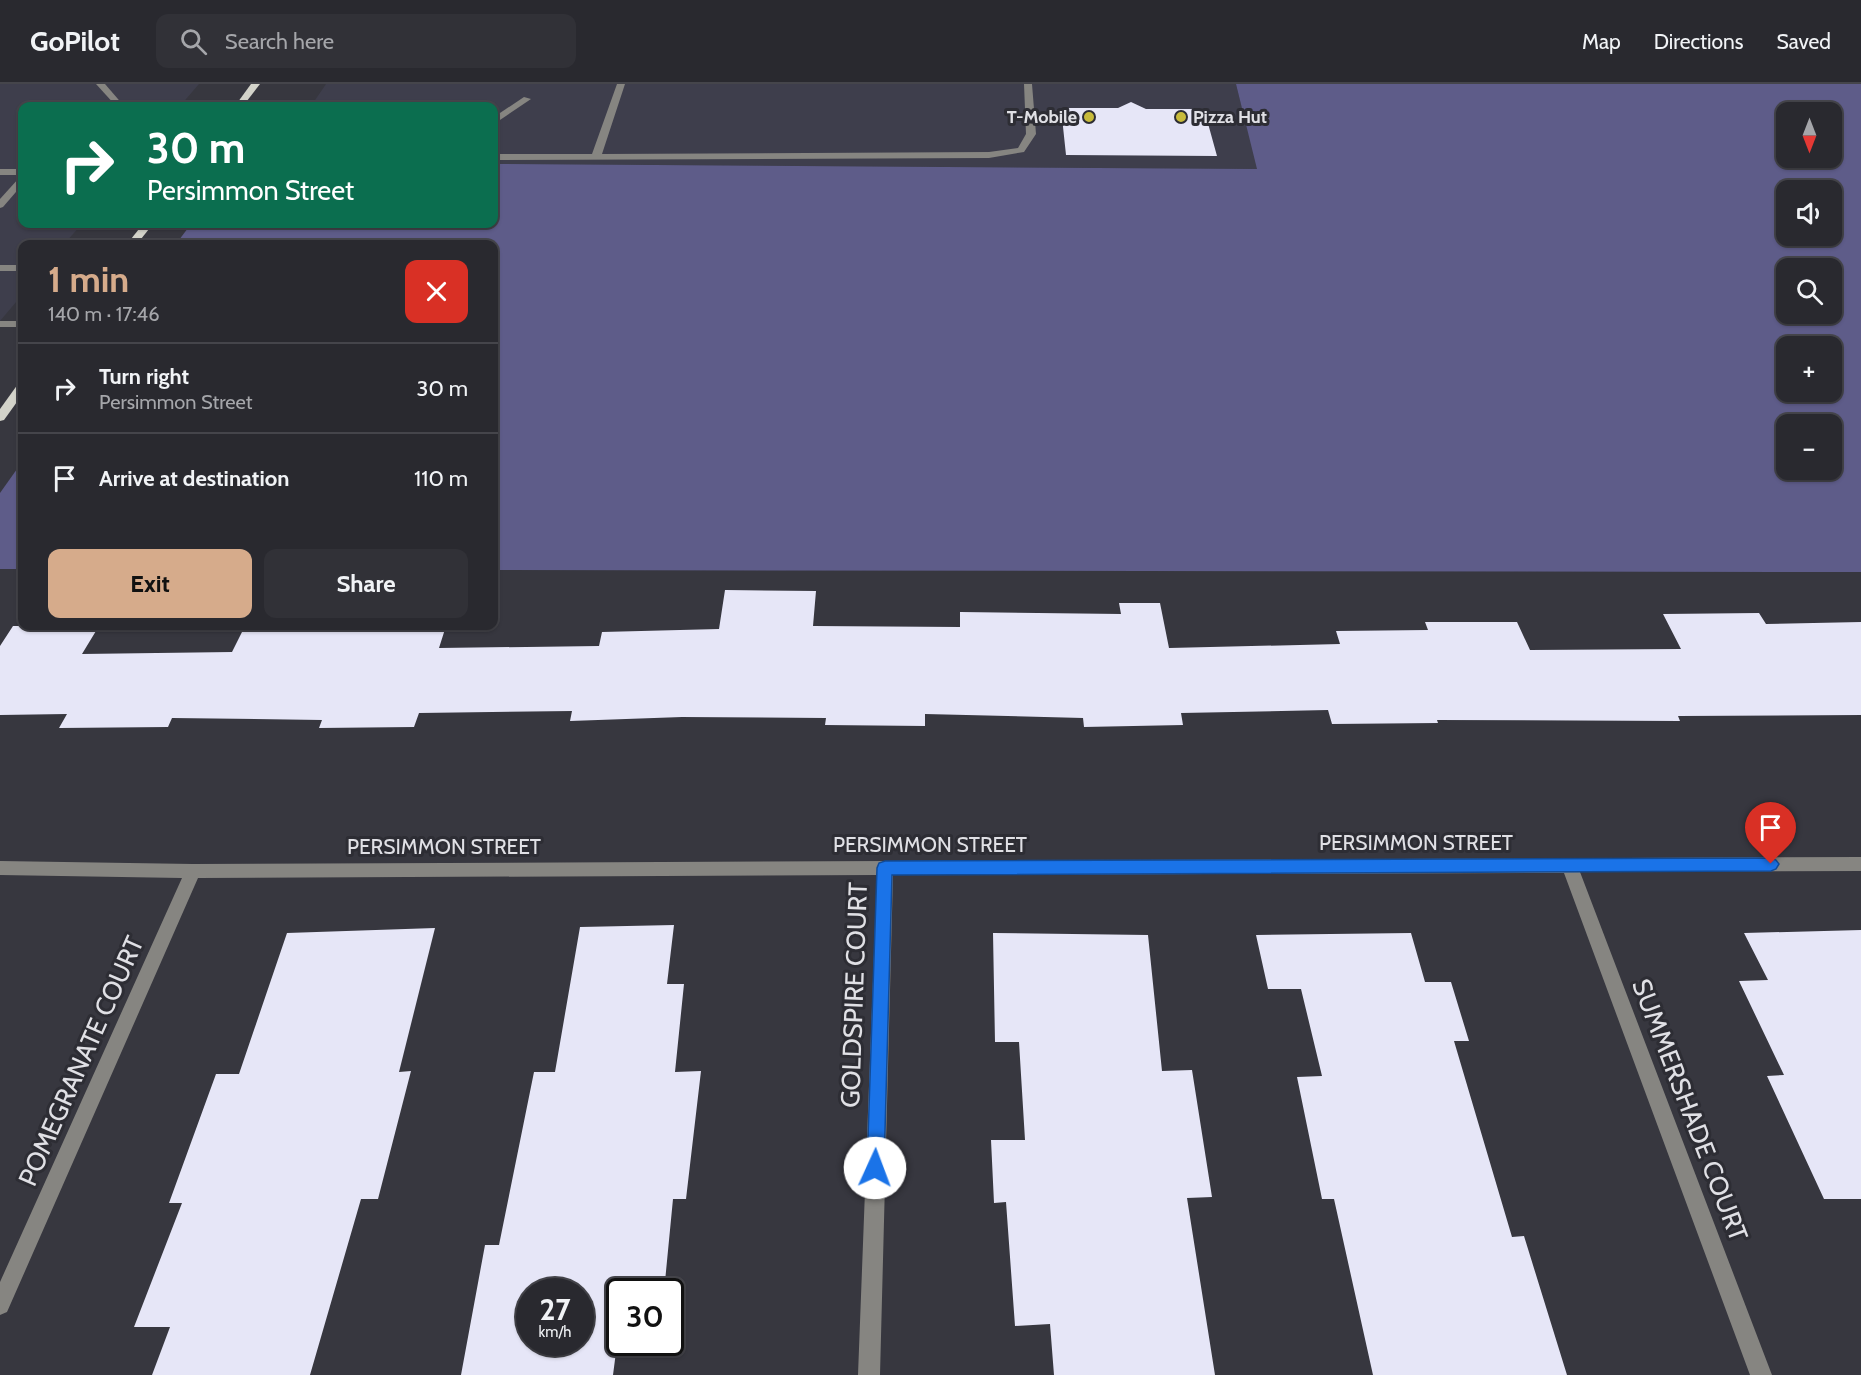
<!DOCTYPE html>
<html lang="en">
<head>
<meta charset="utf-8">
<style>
  :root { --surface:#29292f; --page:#313137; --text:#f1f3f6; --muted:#a5a6aa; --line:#45454b; --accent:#d6ab8b }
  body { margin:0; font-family:Cabin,sans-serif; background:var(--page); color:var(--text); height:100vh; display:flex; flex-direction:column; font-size:22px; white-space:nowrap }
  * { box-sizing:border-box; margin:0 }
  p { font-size:20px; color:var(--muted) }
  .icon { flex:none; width:33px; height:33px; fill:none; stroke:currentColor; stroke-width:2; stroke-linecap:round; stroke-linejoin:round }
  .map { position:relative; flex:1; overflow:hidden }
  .panel { position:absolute; left:18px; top:156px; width:480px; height:390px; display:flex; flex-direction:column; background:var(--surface); border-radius:12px; box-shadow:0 2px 4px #0004,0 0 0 2px var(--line) }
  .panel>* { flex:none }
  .banner { position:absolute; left:18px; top:18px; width:480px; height:126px; border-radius:12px; box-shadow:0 2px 4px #0004,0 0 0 2px var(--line); background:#0b6e4f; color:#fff; overflow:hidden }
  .needle { width:39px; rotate:180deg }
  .fabs { position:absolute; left:1776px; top:18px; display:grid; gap:12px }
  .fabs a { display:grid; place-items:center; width:66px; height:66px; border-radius:12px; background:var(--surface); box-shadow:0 2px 4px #0004,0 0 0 2px var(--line); font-size:30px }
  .speed { position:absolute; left:516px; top:1194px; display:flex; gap:12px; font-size:30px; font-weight:700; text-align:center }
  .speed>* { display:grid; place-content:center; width:78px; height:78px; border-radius:50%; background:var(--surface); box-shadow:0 2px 4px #0004,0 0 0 2px var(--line); line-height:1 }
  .speed small { font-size:15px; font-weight:400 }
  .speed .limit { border:3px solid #111; border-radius:9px; background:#fff; color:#111 }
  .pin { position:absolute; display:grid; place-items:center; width:51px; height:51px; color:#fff; margin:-62px -26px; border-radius:50% 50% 50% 0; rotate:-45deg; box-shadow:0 0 6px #0007 }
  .pin .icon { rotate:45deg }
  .me { position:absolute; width:66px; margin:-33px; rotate:2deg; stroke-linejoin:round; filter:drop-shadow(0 0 4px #0008) }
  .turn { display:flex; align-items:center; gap:21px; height:126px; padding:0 30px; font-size:27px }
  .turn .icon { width:78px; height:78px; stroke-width:2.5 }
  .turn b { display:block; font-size:42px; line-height:51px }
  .round { display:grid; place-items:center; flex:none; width:63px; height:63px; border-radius:12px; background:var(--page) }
  .overview { display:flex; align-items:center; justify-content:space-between; height:102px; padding:0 30px }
  h1 { font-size:36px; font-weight:700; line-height:45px; color:var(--accent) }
  .button { display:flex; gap:12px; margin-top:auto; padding:12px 30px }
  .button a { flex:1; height:69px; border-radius:12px; background:var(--accent); color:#111; font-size:24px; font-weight:700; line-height:69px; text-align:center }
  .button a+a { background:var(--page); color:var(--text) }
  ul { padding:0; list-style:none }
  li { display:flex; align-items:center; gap:18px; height:90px; padding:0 30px; border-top:2px solid var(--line) }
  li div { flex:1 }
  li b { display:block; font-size:22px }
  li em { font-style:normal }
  header { display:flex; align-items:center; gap:36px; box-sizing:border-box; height:84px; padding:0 30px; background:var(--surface); border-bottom:2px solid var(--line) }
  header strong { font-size:28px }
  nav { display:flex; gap:33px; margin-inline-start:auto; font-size:21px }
  .search { width:420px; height:54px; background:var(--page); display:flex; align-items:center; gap:15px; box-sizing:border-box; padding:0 21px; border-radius:12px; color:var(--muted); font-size:22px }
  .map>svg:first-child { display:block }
  .built { fill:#3e3e4c }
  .green { fill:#5e5c89; fill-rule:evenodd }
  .building { fill:#e6e6f7; fill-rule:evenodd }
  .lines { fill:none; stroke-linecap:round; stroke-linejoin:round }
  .minor { fill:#868581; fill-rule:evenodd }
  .major { fill:#d3d3ca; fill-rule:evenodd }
  .route { fill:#1a73e8; stroke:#114b97; stroke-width:1.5 }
  .poi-dot { fill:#c8bb3b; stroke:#2d2d34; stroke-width:2 }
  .labels { text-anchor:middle; stroke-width:6; stroke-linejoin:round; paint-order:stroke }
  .far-poi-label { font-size:18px; font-weight:bold; fill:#e0e0e5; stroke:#2d2d34; text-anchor:end }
  .street-label { font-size:21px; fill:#e0e0e5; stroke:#2d2d34 }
  .near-street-label { font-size:26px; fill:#e0e0e5; stroke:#2d2d34 }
</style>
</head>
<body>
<header>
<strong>GoPilot</strong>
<div class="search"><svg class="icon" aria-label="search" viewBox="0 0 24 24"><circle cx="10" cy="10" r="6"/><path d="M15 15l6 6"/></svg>Search here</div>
<nav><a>Map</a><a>Directions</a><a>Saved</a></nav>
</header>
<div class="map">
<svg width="1861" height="1291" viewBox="0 0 1861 1291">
  <rect width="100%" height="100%" fill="#37373f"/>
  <g class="built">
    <polygon points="0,0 199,0 180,22 22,22 22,140 82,140 64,160 22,160 22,211 0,237"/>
    <polygon points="326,0 1236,0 1258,85 494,80 494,22 311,22"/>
  </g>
  <g class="green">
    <path d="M1236,0H1861V488L494,486V160H176L191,140H494V80L1257,85ZM1786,28H1832V74H1786ZM1786,106H1832V152H1786ZM1786,184H1832V230H1786ZM1786,262H1832V308H1786ZM1786,340H1832V386H1786Z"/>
    <polygon points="22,378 22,485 0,485 0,409"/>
  </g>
  <g class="building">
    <polygon points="1131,18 1146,25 1204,25 1217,72 1066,71 1061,24 1118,24"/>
    <polygon points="725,506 816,507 813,542 960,543 960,528 1121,530 1119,519 1160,519 1169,564 1340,560 1336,547 1428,546 1425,538 1517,538 1530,566 1681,565 1663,530 1759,529 1766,540 1861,538 1861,631 1678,632 1680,637 1437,636 1438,639 1332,640 1328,626 1181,629 1183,641 1084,643 1083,634 925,630 925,642 825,641 826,634 682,633 570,637 572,627 419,629 414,643 319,644 322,636 172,634 168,643 59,644 67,630 0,631 0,562 13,542 99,542 82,570 232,568 245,542 446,542 439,564 599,562 602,548 719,545"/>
    <path d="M674,841L667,900H684L675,988L701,987L686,1115H673L664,1208H620V1237L613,1291H461L485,1161H499L534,988H555L580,843ZM530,1208H580V1258H530Z"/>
    <polygon points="435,844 399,988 411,987 378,1115 361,1115 310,1291 152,1291 170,1243 134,1243 182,1119 169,1119 216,990 239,990 287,849"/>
    <polygon points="1861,846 1861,1115 1824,1115 1767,992 1784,991 1739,897 1768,896 1744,849"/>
    <polygon points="993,849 1148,851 1162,987 1192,986 1212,1113 1187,1114 1215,1291 1054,1291 1050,1240 1015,1242 1006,1118 994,1119 991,1056 1025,1056 1019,958 995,958"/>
    <polygon points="1411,849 1425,898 1451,898 1469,957 1454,957 1512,1153 1524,1152 1567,1291 1373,1291 1334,1115 1322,1115 1297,993 1322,992 1301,905 1268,905 1256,851"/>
  </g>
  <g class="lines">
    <g class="minor">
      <polygon points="96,0 105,0 124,22 116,22"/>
      <polygon points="617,0 625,0 602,70 989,68 1018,64 1026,50 1024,0 1032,0 1036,50 1024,68 989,74 494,76 494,70 592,70"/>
      <polygon points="524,13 531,15 494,40 494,33"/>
      <rect x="0" y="85" width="22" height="6"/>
      <polygon points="22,93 22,101 3,123 0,124 0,115 19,94"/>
      <rect x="0" y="181" width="22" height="6"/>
      <rect x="0" y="237" width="22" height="6"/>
      <polygon points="1861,773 1861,787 1580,788 1772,1291 1750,1291 1564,789 893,791 880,1291 858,1291 877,791 198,794 7,1228 0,1231 0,1198 182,794 0,791 0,777 193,780"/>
    </g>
    <g class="major">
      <polygon points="251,0 260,0 243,22 235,22"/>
      <polygon points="143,140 153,140 137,160 127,160"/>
      <polygon points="22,299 22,311 4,336 0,337 0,325 18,300"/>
    </g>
  </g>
  <polygon class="route" points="1771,774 1776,776 1779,780 1776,785 1771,787 892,791 884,1084 882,1090 875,1092 869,1090 867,1084 877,784 879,779 885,777"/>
  <g class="poi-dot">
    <circle cx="1089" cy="33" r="6"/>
    <circle cx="1181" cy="33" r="6"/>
  </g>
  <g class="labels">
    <g class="far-poi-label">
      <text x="1077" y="39">T-Mobile</text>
      <text x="1193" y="39" text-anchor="start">Pizza Hut</text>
    </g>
    <g class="street-label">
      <text x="1416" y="766">PERSIMMON STREET</text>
      <text x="930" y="768">PERSIMMON STREET</text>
      <text x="444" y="770">PERSIMMON STREET</text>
    </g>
    <g class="near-street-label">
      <text transform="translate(854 911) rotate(-88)" y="9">GOLDSPIRE COURT</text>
      <text transform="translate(81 977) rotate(-66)" y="9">POMEGRANATE COURT</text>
      <text transform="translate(1690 1026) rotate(69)" y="9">SUMMERSHADE COURT</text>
    </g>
  </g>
</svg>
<div class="fabs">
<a><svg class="needle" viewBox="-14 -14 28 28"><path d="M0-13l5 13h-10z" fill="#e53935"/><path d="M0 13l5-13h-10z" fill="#a5a6aa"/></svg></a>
<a><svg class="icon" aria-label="sound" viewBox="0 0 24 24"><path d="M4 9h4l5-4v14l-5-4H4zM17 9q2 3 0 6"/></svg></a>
<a><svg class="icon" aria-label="search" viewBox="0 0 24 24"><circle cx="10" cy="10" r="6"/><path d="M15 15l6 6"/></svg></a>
<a>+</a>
<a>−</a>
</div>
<div class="speed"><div>27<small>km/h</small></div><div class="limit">30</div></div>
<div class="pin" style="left:1771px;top:780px;background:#d93025"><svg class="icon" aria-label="arrive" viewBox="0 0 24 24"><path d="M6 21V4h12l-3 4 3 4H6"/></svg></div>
<svg class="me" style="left:875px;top:1084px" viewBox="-20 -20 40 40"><circle r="19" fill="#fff"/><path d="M0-13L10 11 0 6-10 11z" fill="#1a73e8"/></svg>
<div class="banner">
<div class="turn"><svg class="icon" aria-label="right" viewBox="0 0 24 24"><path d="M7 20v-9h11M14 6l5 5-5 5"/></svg><div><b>30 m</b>Persimmon Street</div></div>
</div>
<section class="panel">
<div class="overview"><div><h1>1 min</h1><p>140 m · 17:46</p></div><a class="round" style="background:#d93025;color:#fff"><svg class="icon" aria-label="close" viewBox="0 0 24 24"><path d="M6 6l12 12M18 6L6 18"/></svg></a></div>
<ul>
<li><svg class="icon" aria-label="right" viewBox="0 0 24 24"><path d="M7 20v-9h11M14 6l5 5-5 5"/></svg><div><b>Turn right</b><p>Persimmon Street</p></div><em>30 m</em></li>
<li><svg class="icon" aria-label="arrive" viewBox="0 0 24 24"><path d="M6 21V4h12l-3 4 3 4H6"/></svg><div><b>Arrive at destination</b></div><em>110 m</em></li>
</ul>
<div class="button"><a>Exit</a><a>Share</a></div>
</section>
</div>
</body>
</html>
